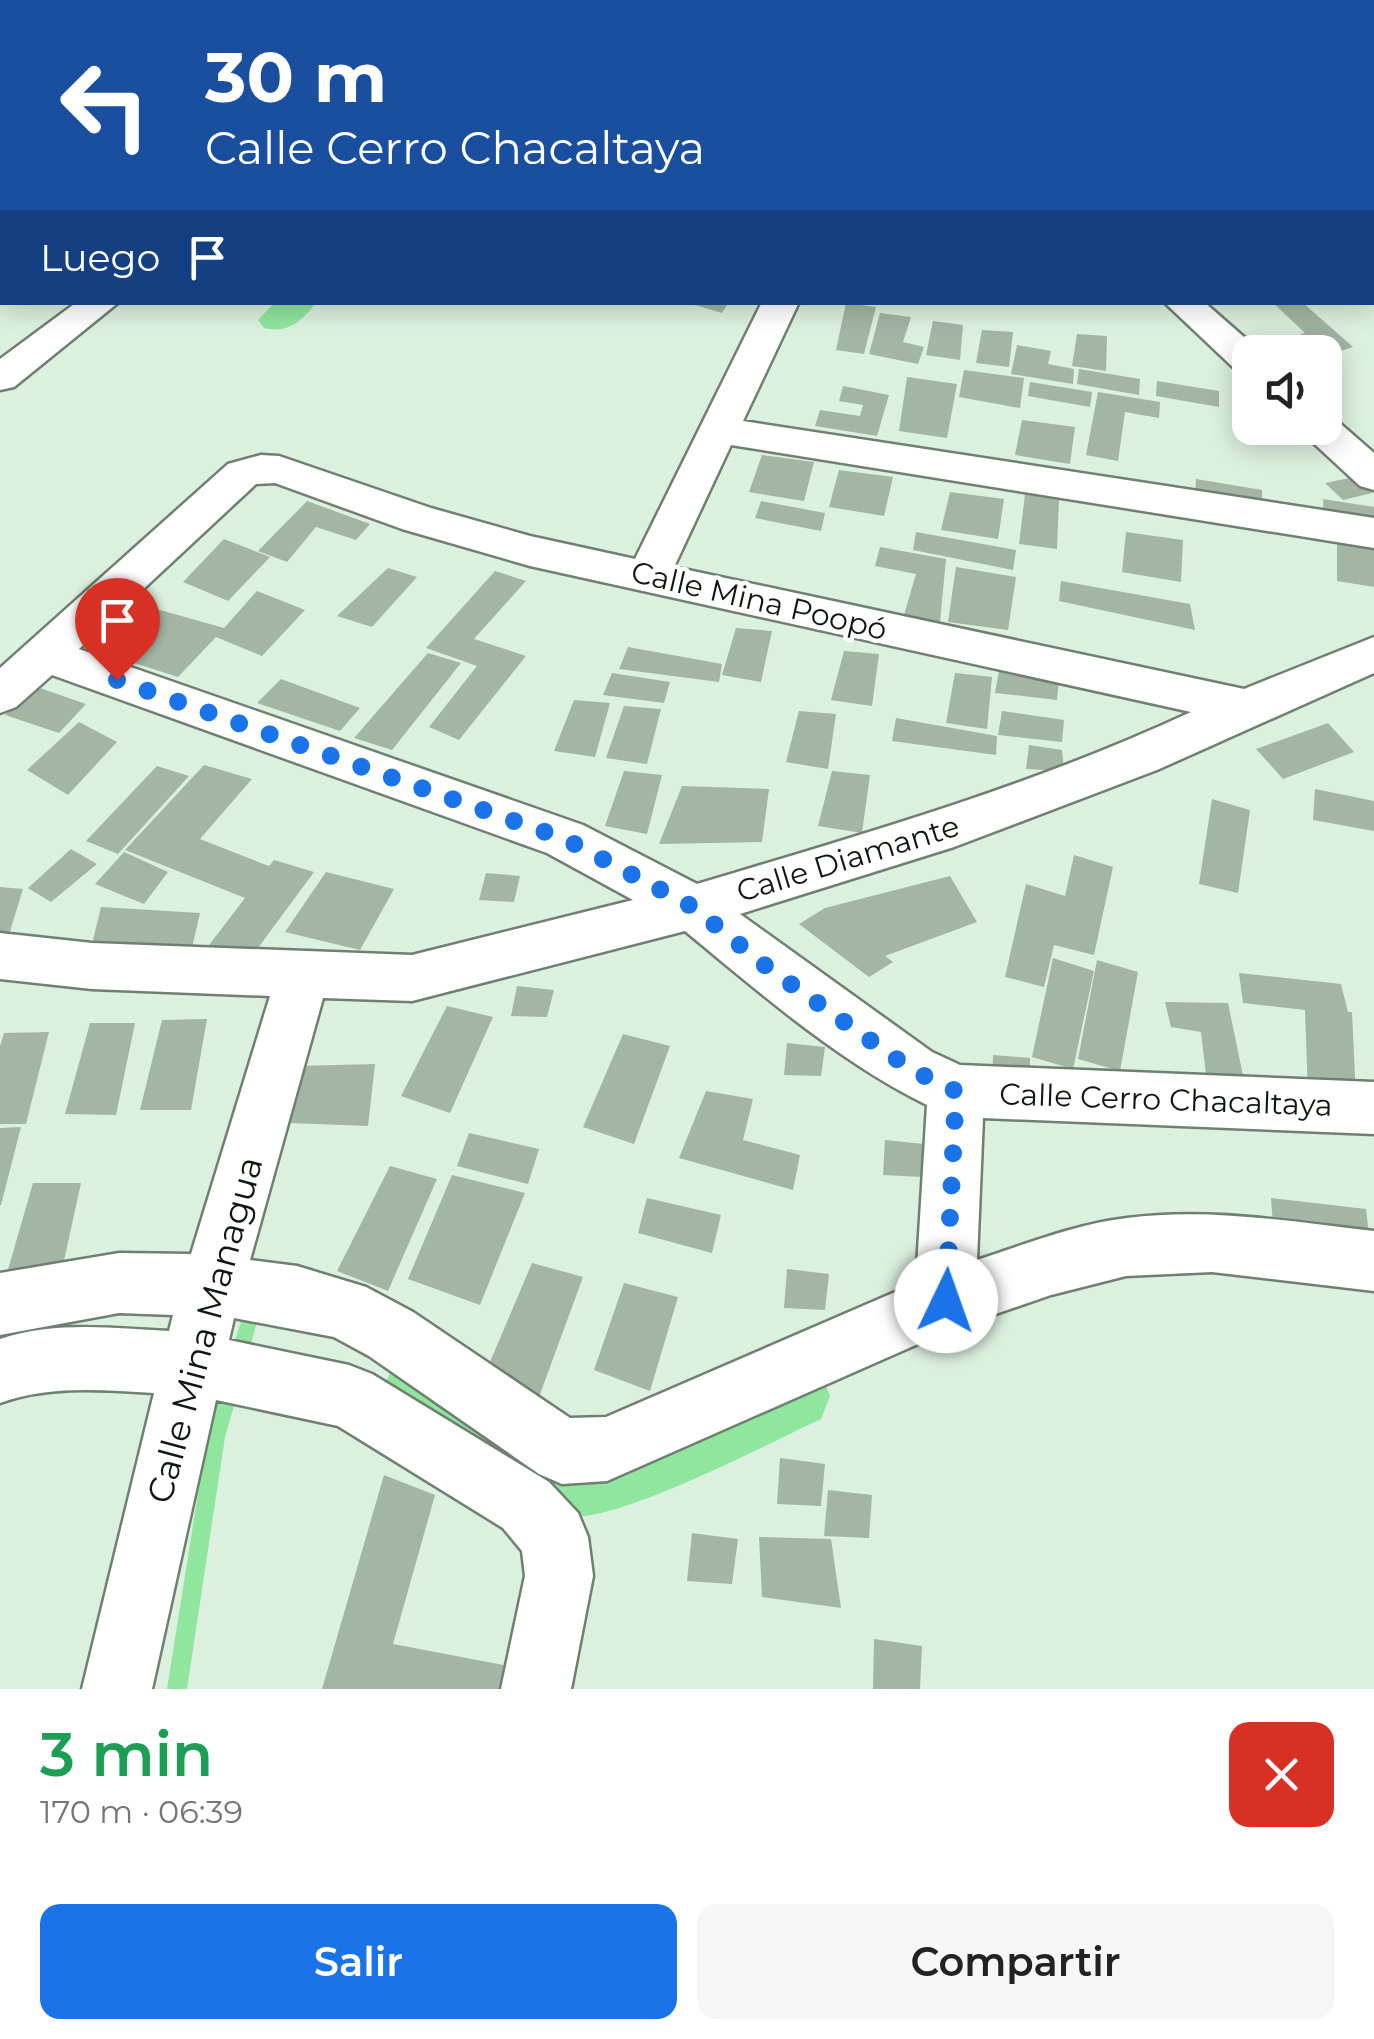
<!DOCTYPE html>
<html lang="es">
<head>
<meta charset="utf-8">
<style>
  :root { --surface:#fff; --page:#f6f6f6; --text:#222; --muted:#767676; --accent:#1a73e8 }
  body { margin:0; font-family:Montserrat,sans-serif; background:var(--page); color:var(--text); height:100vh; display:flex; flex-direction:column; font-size:38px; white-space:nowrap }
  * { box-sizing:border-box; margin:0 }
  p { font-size:32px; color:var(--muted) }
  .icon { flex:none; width:55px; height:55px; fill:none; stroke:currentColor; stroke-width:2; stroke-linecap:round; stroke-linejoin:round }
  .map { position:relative; height:1689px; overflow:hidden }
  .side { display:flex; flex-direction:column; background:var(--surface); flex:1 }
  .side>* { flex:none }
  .guide { position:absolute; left:0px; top:0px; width:1375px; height:305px; box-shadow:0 5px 25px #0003; background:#1a4fa0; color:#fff; overflow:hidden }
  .tools { position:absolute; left:1232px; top:335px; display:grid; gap:20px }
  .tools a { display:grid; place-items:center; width:110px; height:110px; border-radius:20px; background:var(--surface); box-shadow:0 5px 25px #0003; font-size:50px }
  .pin { position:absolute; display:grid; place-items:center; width:85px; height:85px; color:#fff; margin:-102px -42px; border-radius:50% 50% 50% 0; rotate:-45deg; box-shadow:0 0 10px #0007 }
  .pin .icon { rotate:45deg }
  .me { position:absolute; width:110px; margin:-55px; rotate:3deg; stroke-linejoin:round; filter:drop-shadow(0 0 8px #0008) }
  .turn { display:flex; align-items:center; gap:35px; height:210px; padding:0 40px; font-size:45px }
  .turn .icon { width:130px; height:130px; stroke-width:2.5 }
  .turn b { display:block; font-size:70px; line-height:85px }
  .then { display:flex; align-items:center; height:95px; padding:0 40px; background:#0003; gap:20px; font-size:38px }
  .round { display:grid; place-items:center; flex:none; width:105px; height:105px; border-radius:20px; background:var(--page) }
  .overview { display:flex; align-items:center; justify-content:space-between; height:170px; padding:0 40px }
  h1 { font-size:60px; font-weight:600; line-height:75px; color:#1e9e55 }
  .button { display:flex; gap:20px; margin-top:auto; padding:20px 40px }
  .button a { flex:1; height:115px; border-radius:20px; background:var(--accent); color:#fff; font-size:40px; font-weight:600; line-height:115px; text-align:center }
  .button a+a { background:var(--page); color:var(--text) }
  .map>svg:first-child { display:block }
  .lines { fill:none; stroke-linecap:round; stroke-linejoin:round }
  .stream { fill:#90e59f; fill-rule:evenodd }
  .canal { fill:#90e59f; fill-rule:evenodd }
  .building { fill:#a3b5a5 }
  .minor-casing { stroke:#6f8071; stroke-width:5 }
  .minor { fill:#fff; fill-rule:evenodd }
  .route { stroke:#1a73e8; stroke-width:18; stroke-dasharray:0 32.4 }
  .labels { text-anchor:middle; stroke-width:9; stroke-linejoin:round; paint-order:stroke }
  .street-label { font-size:30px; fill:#101711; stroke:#fff }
  .near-street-label { font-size:35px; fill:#101711; stroke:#fff }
</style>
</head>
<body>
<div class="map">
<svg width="1374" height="1689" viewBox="0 0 1374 1689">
  <rect width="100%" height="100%" fill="#dcf0df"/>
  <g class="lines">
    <g class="stream">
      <polygon points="250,1310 256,1312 258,1318 247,1359 244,1365 238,1368 232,1365 229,1359 244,1312"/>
      <polygon points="231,1376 237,1379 240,1385 225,1437 187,1689 167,1689 207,1437 222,1385 225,1379"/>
    </g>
    <g class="canal">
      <path d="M275,302H316C303,321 287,334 264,328L258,320Z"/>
      <path d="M418,1350C467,1371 502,1417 548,1443C596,1470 746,1386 798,1364L821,1373L830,1396L821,1419C771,1442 613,1526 565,1516C524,1507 485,1481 453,1453C427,1431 399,1414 386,1382L396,1360Z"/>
    </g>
  </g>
  <g class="building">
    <polygon points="685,302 729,302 722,313"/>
    <polygon points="1272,302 1302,302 1353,347 1325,356 1325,352 1263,352 1259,348 1305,333"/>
    <polygon points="846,303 876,307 864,354 836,350"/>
    <polygon points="880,313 911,317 903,342 924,347 918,364 869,354"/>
    <polygon points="933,321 963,325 960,360 926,355"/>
    <polygon points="982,330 1013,332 1009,367 976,363"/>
    <polygon points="1077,334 1107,336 1106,371 1072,366"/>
    <polygon points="1017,345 1051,351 1048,364 1074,369 1073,384 1011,374"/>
    <polygon points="1079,369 1140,379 1139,395 1077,384"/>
    <polygon points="964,370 1024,378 1020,408 959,397"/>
    <polygon points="907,377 957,384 947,438 899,431"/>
    <polygon points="1157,381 1219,391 1219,407 1156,396"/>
    <polygon points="1030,382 1092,392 1090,407 1028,396"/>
    <polygon points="843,386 889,395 877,436 815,426 820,410 860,416 863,405 839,401"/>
    <polygon points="1098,392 1160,402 1159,418 1125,412 1118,461 1086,455"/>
    <polygon points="1022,420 1075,427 1070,464 1015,455"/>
    <polygon points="762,455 814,462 804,501 749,492"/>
    <polygon points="839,470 893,477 884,516 829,507"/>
    <polygon points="1355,477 1372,493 1343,500 1325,483"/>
    <polygon points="1196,479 1262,490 1262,508 1195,496"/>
    <polygon points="950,492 1004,499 998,539 941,530"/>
    <polygon points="1025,494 1059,500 1057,549 1019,544"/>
    <polygon points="1323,499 1374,507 1374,525 1324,516"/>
    <polygon points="307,501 370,524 356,540 316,527 287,562 258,551"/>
    <polygon points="761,501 825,513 821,531 755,518"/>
    <polygon points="916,532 1016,550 1013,570 913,550"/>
    <polygon points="1126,532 1183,540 1181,582 1122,572"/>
    <polygon points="224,539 270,557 228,601 183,582"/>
    <polygon points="1337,540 1374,545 1374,587 1337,581"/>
    <polygon points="880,547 946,559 940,622 904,615 916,574 875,566"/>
    <polygon points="956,567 1016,577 1008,630 948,622"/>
    <polygon points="388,568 417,577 372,627 337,616"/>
    <polygon points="495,571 526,581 474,639 526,656 459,740 429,727 477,666 426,648"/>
    <polygon points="1061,581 1190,604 1195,630 1059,601"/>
    <polygon points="257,591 305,610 262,656 216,637 178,677 103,653 146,606 224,628"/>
    <polygon points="736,628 772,631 761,682 722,675"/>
    <polygon points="628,647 722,664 719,682 619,669"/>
    <polygon points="844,651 879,654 872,706 831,700"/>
    <polygon points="428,653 461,663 392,750 354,738"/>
    <polygon points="999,671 1059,680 1057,700 995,693"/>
    <polygon points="612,673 670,682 664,703 603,695"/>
    <polygon points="955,673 992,677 987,729 946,723"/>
    <polygon points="281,679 360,708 340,731 257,703"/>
    <polygon points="34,686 86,704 59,733 5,715"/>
    <polygon points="574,700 610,703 595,757 554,751"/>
    <polygon points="624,706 661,709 647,764 606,758"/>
    <polygon points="799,711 836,714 828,769 786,762"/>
    <polygon points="1002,711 1064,720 1062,742 998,735"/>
    <polygon points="896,718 997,736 996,755 892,741"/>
    <polygon points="79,722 117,742 68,795 27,770"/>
    <polygon points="1328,723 1354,752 1283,779 1256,749"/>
    <polygon points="1029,745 1062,750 1064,771 1026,769"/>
    <polygon points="204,765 252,779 200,839 269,866 274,860 314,872 255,952 203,953 245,898 125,850"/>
    <polygon points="157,766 189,776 118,854 86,841"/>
    <polygon points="624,771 662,775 647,834 605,826"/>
    <polygon points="832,771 870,775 862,833 818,826"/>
    <polygon points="682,786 769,789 762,842 659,844"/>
    <polygon points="1315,789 1374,801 1374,831 1313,820"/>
    <polygon points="1212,799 1250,810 1238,893 1199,884"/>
    <polygon points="71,849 97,864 51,902 28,888"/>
    <polygon points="124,852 168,872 144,904 95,884"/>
    <polygon points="1074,855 1113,867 1094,955 1054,945 1044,987 1005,977 1026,884 1065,896"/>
    <polygon points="326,872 394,889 360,950 285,932"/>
    <polygon points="486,873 520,876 514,902 479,900"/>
    <polygon points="950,876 977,922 885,956 893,962 869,977 799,924 825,908"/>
    <polygon points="0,887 23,889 7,941 0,940"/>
    <polygon points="101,907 200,913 191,952 92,944"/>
    <polygon points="1053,958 1094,971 1073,1069 1032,1057"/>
    <polygon points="1097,960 1138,972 1120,1071 1078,1059"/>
    <polygon points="1239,973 1341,984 1348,1012 1352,1012 1356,1099 1308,1095 1305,1010 1243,1003"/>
    <polygon points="517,986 554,990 547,1017 511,1016"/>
    <polygon points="1165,1002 1228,1003 1246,1090 1208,1092 1201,1032 1171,1027"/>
    <polygon points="447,1006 493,1017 450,1113 401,1096"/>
    <polygon points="207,1019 191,1110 140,1110 162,1020"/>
    <polygon points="90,1023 135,1023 116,1115 65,1114"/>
    <polygon points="49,1032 26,1124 0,1124 0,1046 4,1033"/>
    <polygon points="623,1034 670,1046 634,1144 583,1127"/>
    <polygon points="787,1043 825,1047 821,1076 784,1075"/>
    <polygon points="993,1055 1030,1058 1030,1089 992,1087"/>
    <polygon points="375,1064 368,1126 290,1123 296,1066"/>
    <polygon points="706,1091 753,1099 743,1140 800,1155 793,1190 679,1158"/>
    <polygon points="21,1127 1,1205 0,1205 0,1128"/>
    <polygon points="469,1133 539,1149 528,1184 457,1166"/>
    <polygon points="885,1140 924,1144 923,1177 883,1175"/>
    <polygon points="390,1166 437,1179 388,1291 337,1271"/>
    <polygon points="452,1175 525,1193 480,1305 408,1279"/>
    <polygon points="33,1183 81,1183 58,1288 3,1287"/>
    <polygon points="647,1198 721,1215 712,1253 638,1233"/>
    <polygon points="1271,1198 1366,1209 1370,1243 1273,1225"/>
    <polygon points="532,1263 583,1277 539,1397 484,1376"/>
    <polygon points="787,1269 829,1274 825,1310 784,1308"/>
    <polygon points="624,1283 678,1297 650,1391 594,1370"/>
    <polygon points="780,1458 825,1464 821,1506 777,1504"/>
    <polygon points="384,1475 435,1495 393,1644 519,1668 515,1689 322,1689"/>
    <polygon points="828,1490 872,1495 869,1538 824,1536"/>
    <polygon points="692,1533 738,1539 732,1584 687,1581"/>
    <polygon points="759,1537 831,1539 841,1608 762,1597"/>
    <polygon points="874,1639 922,1646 920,1689 873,1689"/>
  </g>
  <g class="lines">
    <g class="minor-casing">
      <g id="minor">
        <polygon points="812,0 843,0 845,2 814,2"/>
        <polygon points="1121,0 1153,0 1155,2 1123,2"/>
        <rect x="1372" y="170" width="2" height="22"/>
        <polygon points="77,302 119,302 14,387 0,390 0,359"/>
        <path d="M762,302H799L743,421L1374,518V548L731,445L674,567L1244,689L1374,637V673L1157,770L954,847L740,914L932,1052L960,1065L1374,1082V1134L983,1118L977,1260C1026,1244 1076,1224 1127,1218C1209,1207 1292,1222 1374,1231V1291L1212,1272L1126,1276L1051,1295L952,1329L607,1481L562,1484L539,1474L369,1356L334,1337L234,1318L229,1340L349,1365L372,1374L549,1482L578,1513L588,1537L593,1576L571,1689H501L525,1576L522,1551L503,1528L338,1426L216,1400L152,1689H82L154,1393C102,1390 49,1385 0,1403V1339C54,1321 113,1328 169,1331L173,1315L119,1313L0,1335V1273L119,1253L191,1254L270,996L92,989L0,979V933L92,943L412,955L633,900L547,853L52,675L16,707L0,713V668L228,464L261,455L279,456L431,508L530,536L635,559ZM275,483L402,529L530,566L1191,712C1032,786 864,834 697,884L583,825L79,649L256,484ZM685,931C760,993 839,1062 927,1105L916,1283L606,1417L570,1418L413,1312L366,1287L297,1266L250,1260L323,998L412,1001Z"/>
        <polygon points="1164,302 1204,302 1261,352 1250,352 1250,375 1237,371"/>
        <polygon points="1325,416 1335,419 1374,453 1374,490 1360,486 1307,437 1301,428 1325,428"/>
      </g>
    </g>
    <use href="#minor" class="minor"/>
  </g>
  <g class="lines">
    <polyline class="route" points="117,680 565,839 693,907 767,967 912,1070 956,1091 946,1301"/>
  </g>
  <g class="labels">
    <g class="street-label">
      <text transform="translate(759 601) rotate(13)" y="10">Calle Mina Poopó</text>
      <text transform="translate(848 859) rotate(-17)" y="10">Calle Diamante</text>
      <text transform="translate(1166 1100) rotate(2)" y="10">Calle Cerro Chacaltaya</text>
    </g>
    <g class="near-street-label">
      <text transform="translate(205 1330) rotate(-75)" y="12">Calle Mina Managua</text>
    </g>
  </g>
</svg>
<div class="tools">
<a><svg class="icon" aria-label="sound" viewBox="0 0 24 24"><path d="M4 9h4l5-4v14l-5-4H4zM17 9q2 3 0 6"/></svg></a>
</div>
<div class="pin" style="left:117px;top:680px;background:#d93025"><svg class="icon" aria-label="arrive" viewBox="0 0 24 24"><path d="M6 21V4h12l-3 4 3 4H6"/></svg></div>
<svg class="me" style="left:946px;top:1301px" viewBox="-20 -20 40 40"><circle r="19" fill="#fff"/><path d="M0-13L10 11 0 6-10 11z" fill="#1a73e8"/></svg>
<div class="guide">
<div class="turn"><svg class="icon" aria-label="left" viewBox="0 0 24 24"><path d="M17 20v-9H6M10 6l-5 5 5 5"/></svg><div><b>30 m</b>Calle Cerro Chacaltaya</div></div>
<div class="then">Luego<svg class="icon" aria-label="arrive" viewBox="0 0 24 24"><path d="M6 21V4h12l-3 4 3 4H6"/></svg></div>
</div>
</div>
<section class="side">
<div class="overview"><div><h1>3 min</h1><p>170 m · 06:39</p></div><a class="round" style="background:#d93025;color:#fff"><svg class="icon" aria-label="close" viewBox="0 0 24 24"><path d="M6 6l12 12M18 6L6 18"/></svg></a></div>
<div class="button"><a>Salir</a><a>Compartir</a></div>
</section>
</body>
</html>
